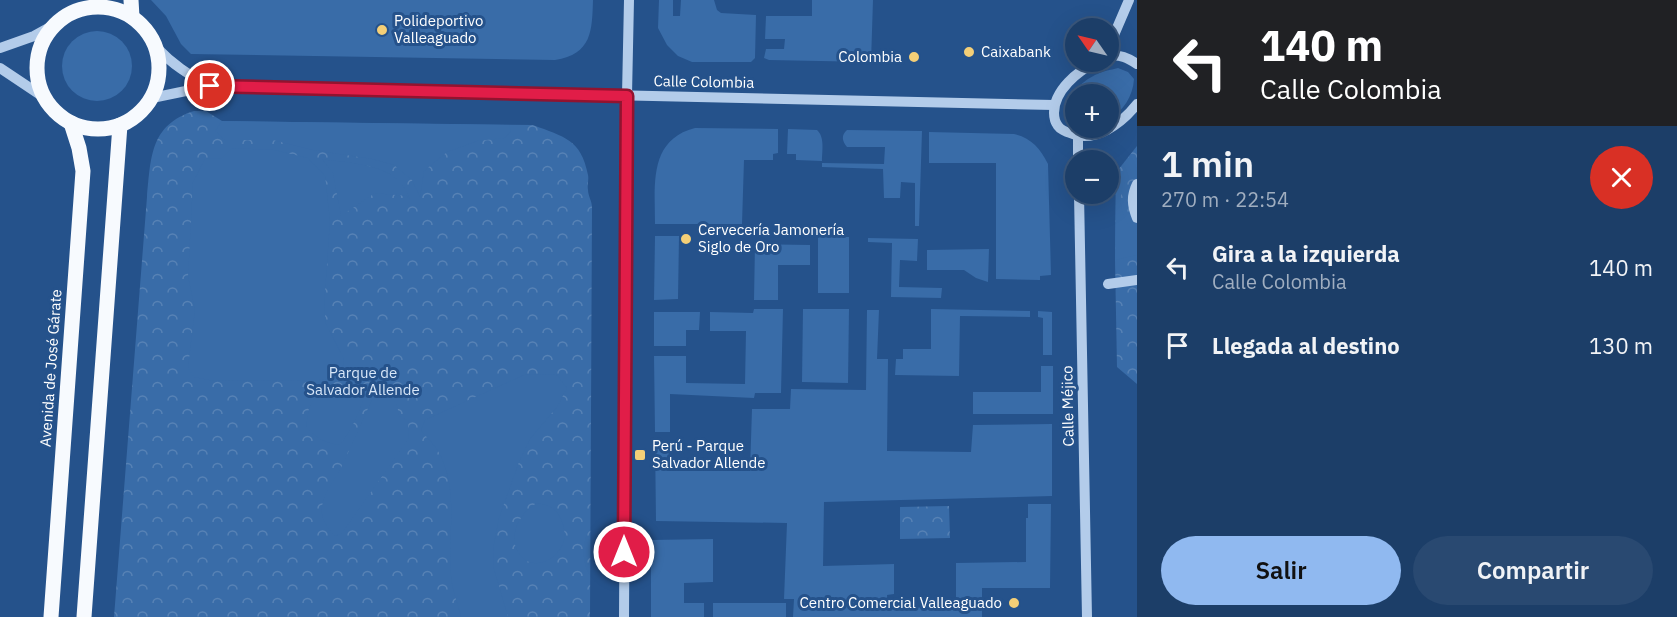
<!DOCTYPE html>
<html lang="es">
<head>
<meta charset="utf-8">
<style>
  :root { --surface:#1c3e68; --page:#294971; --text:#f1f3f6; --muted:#a0aec0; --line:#3a577c; --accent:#90b9f0 }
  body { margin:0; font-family:"IBM Plex Sans",sans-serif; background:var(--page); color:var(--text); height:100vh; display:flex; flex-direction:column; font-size:22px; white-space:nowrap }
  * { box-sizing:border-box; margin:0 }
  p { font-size:20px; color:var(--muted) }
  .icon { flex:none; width:33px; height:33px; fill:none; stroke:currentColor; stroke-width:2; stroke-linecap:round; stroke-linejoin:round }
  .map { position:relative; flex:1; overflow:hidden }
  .panel { display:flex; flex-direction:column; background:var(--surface); width:540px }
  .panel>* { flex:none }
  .banner { background:#202124; color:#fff; overflow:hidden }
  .needle { width:39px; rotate:304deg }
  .tools { position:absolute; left:1065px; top:18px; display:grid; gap:12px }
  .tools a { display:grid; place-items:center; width:54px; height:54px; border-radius:50%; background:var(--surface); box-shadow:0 6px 24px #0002,0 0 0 2px var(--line); font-size:30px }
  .pin { position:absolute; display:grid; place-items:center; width:51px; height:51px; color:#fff; margin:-26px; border:3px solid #fff; border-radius:50%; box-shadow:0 2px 6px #0007 }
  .me { position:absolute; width:66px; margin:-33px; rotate:0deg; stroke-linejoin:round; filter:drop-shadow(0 0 4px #0008) }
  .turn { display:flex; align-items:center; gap:21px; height:126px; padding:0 24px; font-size:27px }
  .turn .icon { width:78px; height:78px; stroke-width:2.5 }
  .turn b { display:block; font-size:42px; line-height:51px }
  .round { display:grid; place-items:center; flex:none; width:63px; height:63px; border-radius:32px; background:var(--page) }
  .summary { display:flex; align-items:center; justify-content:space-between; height:102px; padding:0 24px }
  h1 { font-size:36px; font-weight:600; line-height:45px }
  .button { display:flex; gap:12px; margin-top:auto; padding:12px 24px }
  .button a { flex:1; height:69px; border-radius:36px; background:var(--accent); color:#111; font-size:24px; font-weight:600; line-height:69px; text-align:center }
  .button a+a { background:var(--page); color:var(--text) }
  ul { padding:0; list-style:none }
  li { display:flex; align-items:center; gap:18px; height:78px; padding:0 24px }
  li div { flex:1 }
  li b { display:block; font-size:22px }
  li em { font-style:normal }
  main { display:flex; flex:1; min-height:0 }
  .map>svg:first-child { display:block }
  .park { fill:url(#park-crowns) }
  .garden { fill:#396ca8 }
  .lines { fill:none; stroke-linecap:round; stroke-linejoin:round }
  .minor { stroke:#b3ccea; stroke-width:10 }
  .major { stroke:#f7fafe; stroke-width:15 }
  .route-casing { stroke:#92132f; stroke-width:15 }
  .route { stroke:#e11d48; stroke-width:10 }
  .poi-dot { fill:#f4cf77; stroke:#25528b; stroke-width:2 }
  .labels { text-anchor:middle; stroke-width:6; stroke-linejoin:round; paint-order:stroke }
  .poi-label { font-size:15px; fill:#fff; stroke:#25528b; text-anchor:start }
  .street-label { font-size:15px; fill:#fff; stroke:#25528b }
  .park-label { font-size:15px; fill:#d7e6f8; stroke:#25528b }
</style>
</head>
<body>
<main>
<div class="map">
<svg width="1137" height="617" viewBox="0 0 1137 617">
  <defs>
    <pattern id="park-crowns" width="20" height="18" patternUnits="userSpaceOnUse" patternTransform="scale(1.5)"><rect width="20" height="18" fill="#396ca8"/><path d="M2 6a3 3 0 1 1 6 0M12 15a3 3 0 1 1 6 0" fill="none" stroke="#5782b5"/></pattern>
  </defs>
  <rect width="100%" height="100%" fill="#25528b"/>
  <g class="park">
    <path d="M194,111H206L222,121L533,125C564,137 581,139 588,175C589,180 587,185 588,190C588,196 592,201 592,208L590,617H114L147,197C151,157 150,125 194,111Z"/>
    <polygon points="1137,146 1137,384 1117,367 1115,260 1116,175 1118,170"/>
    <polygon points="949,506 950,538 900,539 900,507"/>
  </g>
  <g class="garden">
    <path d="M151,0H593C592,31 592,54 555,60L191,54L181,44L166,16Z"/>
    <polygon points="659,0 673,0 673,16 680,16 681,0 714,0 717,10 721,13 756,15 755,58 751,62 692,62 678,56 667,45 658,28"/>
    <polygon points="812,0 873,0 871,62 769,60 764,58 766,49 784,49 785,39 765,39 766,16 812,16"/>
    <circle cx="97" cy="66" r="35"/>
    <path d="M1118,68L1128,72L1134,79C1133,97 1123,110 1109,121L1108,94H1076L1075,126C1052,110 1077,84 1095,75C1103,71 1110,70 1118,68Z"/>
    <polygon points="222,121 509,125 511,132 504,138 477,141 447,152 424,171 420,197 412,180 394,165 372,159 313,150 273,140 225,140 215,131"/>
    <path d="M695,128L778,129V153L773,154V160H744L742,224H655C655,186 648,140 695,128Z"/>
    <path d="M788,129L817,130C825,137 822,151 822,161L796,160V154H787Z"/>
    <path d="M847,130L922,131L919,226H915V183L901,182L900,198H884L883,169L822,167V163L884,164L885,147H847C842,141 841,135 847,130Z"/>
    <path d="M929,132L1014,134C1031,138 1040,148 1048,164L1051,275L1040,276V280L996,279V163H929Z"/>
    <polygon points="232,148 274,150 308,158 325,176 330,220 324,307 326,324 344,359 342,372 334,378 319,380 214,381 194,377 188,368 195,309 188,277 193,182 205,159 222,158"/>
    <path d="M322,159C354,164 399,163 410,200L407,196L375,193L341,216L333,173Z"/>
    <path d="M1118,170L1127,178C1115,197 1121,220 1137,235V255L1115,260L1116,175Z"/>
    <polygon points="655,236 679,236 678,299 654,300"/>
    <polygon points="818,236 849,237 849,293 818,293"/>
    <polygon points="868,238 918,239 917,261 900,260 899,287 942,288 941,298 891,297 892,243 868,242"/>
    <polygon points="755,244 810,245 810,265 778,265 778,300 754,300"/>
    <polygon points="989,249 988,282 976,278 964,270 927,270 927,250"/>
    <polygon points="754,309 783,309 781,393 755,393 754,398 670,394 670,432 655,432 654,356 686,356 686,383 745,384 746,331 710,331 710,312 753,313"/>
    <polygon points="803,309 849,309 848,383 802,382"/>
    <polygon points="931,309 1030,311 1030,317 960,316 959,376 895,375 896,359 903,359 903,349 931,349"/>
    <polygon points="867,310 879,310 877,359 888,359 887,451 971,452 973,425 1052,424 1052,496 824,502 823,566 894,564 894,594 887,595 888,608 956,607 956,563 1026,562 1026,518 1028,518 1028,504 1051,504 1050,588 982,588 982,617 793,617 794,599 784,599 787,523 656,521 655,440 670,441 669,471 750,471 752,409 790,409 791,389 866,390"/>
    <polygon points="1038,311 1052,312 1052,355 1043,355 1043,318 1038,317"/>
    <polygon points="654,312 700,312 699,330 686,330 686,346 654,346"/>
    <polygon points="1041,366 1053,366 1053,414 973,414 973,392 1041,392"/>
    <path d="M556,374L567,388L557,407L530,439L519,462L499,518L493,549L494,569L508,617H461C458,604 452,590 451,576C447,534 460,490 438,451C434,444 426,437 421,430L425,420L524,375Z"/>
    <path d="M359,390L364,398C358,414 351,433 339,445C324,443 316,437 306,427L309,408L315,397Z"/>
    <path d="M379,390C389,394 400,403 398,415L408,421L409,438L342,533L335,536C328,529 320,518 322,507C323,494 334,481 340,470C352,445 363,419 375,393Z"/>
    <path d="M537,503C540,504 543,504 546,505C560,509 568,530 563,543C558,559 535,571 522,557C505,539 519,513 537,503Z"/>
    <polygon points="713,539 713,582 684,583 684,603 704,603 704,617 651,617 651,540"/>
    <rect x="713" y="603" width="73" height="14"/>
  </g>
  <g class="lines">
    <g class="minor">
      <path d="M156,47C173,65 188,74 209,86"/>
      <polyline points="0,48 34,36 54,25"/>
      <polyline points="1108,49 1129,0"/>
      <path d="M1108,56C1120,54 1128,58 1137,64"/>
      <path d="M1096,62C1078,71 1054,90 1054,113C1054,117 1055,122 1058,126C1060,129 1066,132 1070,133C1095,144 1122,123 1137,104"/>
      <polyline points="0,68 45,98"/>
      <polyline points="152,98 210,86 1054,105"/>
      <polyline points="1078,160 1078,136"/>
      <path d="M1137,184C1131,196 1132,206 1137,218"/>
      <polyline points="1079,194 1087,617"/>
      <polyline points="1108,284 1137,280"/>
      <polyline points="624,617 627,95 629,0"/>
    </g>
    <g class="major">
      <polyline points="131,0 132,17"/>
      <circle cx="98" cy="68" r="61"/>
      <polyline points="51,617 83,171 79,148 71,123"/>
      <polyline points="84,617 120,125"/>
    </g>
  </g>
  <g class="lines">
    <g class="route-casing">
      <polyline id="route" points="210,86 627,96 624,552"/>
    </g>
    <use href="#route" class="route"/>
  </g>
  <g class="poi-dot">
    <circle cx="382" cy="30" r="6"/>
    <circle cx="969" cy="52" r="6"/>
    <circle cx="914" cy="57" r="6"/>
    <circle cx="686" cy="239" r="6"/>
    <rect x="634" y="449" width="12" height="12" rx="3"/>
    <circle cx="1014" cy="603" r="6"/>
  </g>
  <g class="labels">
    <g class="poi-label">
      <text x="394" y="26">Polideportivo<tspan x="394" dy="17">Valleaguado</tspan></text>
      <text x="981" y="57">Caixabank</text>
      <text x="902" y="62" text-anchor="end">Colombia</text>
      <text x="698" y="235">Cervecería Jamonería<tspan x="698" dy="17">Siglo de Oro</tspan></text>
      <text x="652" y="451">Perú - Parque<tspan x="652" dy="17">Salvador Allende</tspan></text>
      <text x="1002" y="608" text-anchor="end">Centro Comercial Valleaguado</text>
    </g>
    <g class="street-label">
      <text transform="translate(704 82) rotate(1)" y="5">Calle Colombia</text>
      <text transform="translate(51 368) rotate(-86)" y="5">Avenida de José Gárate</text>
      <text transform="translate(1068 406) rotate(-91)" y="5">Calle Méjico</text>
    </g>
    <g class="park-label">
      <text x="363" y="378">Parque de<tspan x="363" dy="17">Salvador Allende</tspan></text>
    </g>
  </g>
</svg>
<div class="tools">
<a><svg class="needle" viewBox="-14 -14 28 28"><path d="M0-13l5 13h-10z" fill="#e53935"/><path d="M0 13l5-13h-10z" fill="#a0aec0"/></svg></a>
<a>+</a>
<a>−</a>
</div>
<div class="pin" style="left:210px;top:86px;background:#d93025"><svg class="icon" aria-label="arrive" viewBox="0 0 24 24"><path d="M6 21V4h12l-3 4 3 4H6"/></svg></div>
<svg class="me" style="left:624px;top:552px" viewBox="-20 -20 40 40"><circle r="17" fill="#e11d48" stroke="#fff" stroke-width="3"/><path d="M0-11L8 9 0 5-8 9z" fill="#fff"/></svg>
</div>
<section class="panel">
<div class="banner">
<div class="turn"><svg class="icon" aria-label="left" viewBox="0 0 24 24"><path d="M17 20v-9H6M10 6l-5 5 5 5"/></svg><div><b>140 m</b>Calle Colombia</div></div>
</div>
<div class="summary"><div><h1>1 min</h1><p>270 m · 22:54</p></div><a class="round" style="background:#d93025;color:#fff"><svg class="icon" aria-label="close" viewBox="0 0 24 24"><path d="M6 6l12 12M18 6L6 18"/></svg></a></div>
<ul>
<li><svg class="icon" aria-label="left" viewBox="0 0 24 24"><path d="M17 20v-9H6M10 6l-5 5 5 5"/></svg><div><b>Gira a la izquierda</b><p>Calle Colombia</p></div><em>140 m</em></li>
<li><svg class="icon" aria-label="arrive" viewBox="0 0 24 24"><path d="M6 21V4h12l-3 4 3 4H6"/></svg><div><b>Llegada al destino</b></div><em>130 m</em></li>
</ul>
<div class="button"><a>Salir</a><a>Compartir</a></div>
</section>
</main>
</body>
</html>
